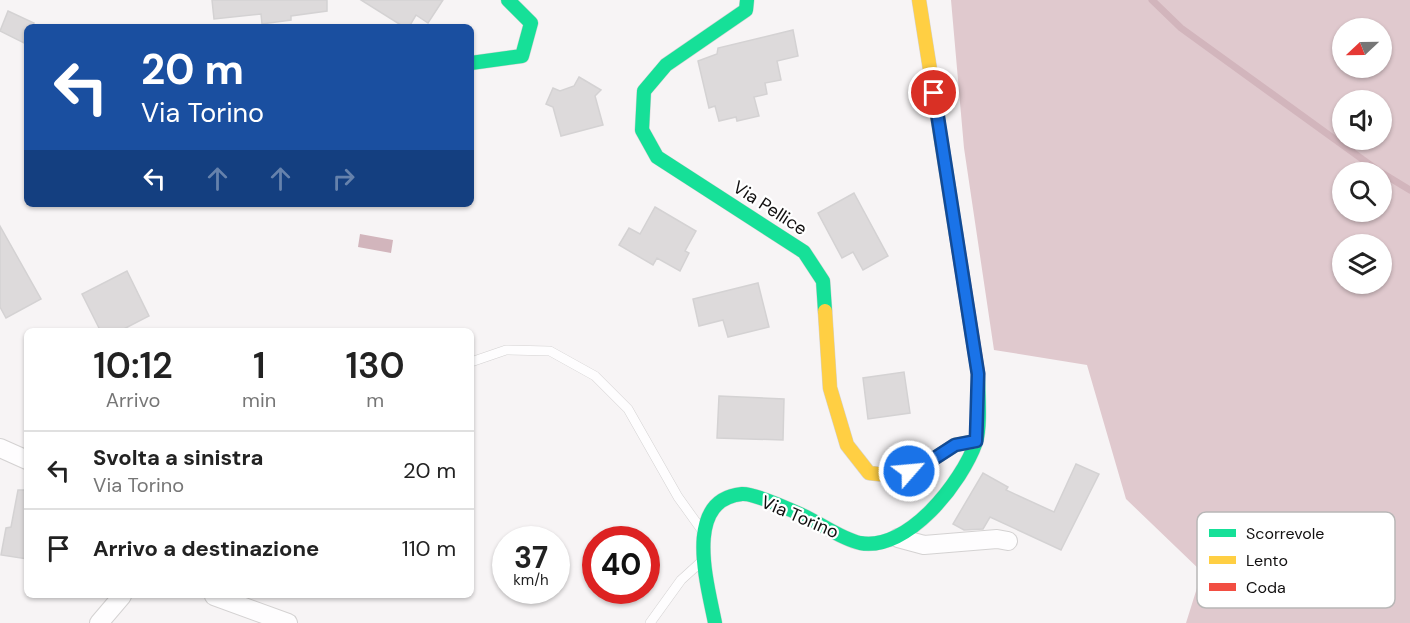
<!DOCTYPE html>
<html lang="it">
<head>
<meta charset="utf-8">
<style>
  :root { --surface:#fff; --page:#f2f2f2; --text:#222; --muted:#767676; --line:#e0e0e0 }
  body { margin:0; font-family:"DM Sans",sans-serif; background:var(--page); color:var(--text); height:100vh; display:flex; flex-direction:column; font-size:22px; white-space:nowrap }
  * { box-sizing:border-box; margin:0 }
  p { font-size:20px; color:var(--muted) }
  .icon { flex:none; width:33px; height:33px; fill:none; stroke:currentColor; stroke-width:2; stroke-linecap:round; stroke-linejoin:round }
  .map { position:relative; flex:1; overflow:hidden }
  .sheet { position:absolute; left:24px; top:328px; width:450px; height:270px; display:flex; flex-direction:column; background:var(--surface); border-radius:9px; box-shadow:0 2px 4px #0004 }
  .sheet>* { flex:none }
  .guide { position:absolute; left:24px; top:24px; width:450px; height:183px; border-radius:9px; box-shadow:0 2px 4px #0004; background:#1a4fa0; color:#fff; overflow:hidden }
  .needle { width:39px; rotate:248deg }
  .buttons { position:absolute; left:1332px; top:18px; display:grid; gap:12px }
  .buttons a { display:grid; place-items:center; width:60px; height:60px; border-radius:50%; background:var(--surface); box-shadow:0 2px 4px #0004; font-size:30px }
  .speed { position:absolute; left:492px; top:526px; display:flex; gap:12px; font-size:30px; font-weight:700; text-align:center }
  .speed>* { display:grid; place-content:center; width:78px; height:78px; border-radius:50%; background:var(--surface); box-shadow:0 2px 4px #0004; line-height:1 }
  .speed small { font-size:15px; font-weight:400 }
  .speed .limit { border:9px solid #d22; background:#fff; color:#111 }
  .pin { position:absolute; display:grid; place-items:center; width:51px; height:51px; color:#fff; margin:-26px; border:3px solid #fff; border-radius:50%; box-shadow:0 2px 6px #0007 }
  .me { position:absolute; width:66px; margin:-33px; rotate:63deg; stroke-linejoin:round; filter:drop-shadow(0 0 4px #0008) }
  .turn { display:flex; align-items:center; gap:21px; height:126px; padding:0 18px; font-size:27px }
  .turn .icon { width:78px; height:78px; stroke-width:2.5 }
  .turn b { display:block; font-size:42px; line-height:51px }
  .lanes { display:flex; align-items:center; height:57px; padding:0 18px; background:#0003; justify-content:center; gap:30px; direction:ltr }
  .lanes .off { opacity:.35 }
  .eta { display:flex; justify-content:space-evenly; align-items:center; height:102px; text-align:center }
  .eta b { font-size:36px; font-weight:600; line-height:42px }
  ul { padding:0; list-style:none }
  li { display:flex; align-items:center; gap:18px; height:78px; padding:0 18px; border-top:2px solid var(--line) }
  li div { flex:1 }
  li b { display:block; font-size:22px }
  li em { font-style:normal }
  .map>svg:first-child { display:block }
  .forest { fill:#e0c9ce; fill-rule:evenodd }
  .water { fill:#d2b5bc }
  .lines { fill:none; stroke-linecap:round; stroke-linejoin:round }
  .stream { stroke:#d2b5bc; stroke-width:7 }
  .building { fill:#dddadb; stroke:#d4d2d3; stroke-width:1.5 }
  .lane-casing { stroke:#d4d2d2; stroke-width:10 }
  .street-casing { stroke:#d4d2d2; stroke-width:20 }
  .fast-casing { stroke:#d4d2d2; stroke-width:15 }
  .slow-casing { stroke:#d4d2d2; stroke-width:15 }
  .jam-casing { stroke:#d4d2d2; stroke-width:15 }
  .lane { stroke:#fefdfe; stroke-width:9 }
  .street { stroke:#fefdfe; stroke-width:18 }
  .fast { stroke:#16e098; stroke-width:14 }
  .slow { stroke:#ffcf43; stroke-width:14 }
  .jam { stroke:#f24e42; stroke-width:14 }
  .route-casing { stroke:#114b97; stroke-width:15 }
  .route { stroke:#1a73e8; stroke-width:10 }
  .labels { text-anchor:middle; stroke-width:4.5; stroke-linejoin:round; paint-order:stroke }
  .street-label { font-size:18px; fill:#110f0f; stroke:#fff }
  .key { fill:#fff; stroke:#b8b7b7; stroke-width:1.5 }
  .key-label { font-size:16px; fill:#110f0f }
</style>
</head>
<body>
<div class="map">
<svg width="1410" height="623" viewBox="0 0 1410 623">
  <rect width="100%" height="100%" fill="#f7f4f5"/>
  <path class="forest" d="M951,0H1410V623H1186L1202,572L1126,499L1087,365L994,350L964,148ZM1342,28H1382V68H1342ZM1342,100H1382V140H1342ZM1342,172H1382V212H1342ZM1342,244H1382V284H1342Z"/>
  <polygon class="water" points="360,234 393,240 391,253 358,247"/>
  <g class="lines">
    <g class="stream">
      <polyline points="1152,0 1181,28 1380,172"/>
      <polyline points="1382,173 1410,190"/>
    </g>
  </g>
  <g class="building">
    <polygon points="212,0 327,0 327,11 291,16 291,20 262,24 261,14 214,19"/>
    <polygon points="361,0 443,0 428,23 416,15 409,27 404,27"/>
    <polygon points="8,11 34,23 32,27 27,27 24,43 0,31"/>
    <polygon points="793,30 798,56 777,61 781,80 765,83 767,94 754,97 759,116 737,121 736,117 719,121 715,106 709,108 698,61 717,54 718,48"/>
    <polygon points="579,77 601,90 595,96 603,125 561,136 553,107 546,104 553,88 560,91 574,86"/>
    <polygon points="854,193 888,256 863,270 853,252 842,258 818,213"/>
    <polygon points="655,207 696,231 685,251 689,253 680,271 657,258 653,265 619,245 629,228 640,234"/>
    <polygon points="0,226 41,299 6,318 0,307"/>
    <polygon points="127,271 149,316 118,332 101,332 82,294"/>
    <polygon points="758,283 769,327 728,337 723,320 699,326 693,299"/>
    <polygon points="904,372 910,413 868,419 863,378"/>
    <polygon points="719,396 784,399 783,440 717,438"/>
    <polygon points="1076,464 1099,474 1061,550 990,517 983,529 964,530 953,524 983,473 1008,487 1006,490 1054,512"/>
    <polygon points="18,490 27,490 27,559 1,555 6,528 11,527"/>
  </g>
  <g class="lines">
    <g class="lane-casing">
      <g id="lane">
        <polyline points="471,362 506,350 550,351 595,376 628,409 678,497 701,529"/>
        <polyline points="650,623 681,580 702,561"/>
      </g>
    </g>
    <g class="street-casing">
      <g id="street">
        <polyline points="0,448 27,460"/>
        <polyline points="898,538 924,545 997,539 1008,541"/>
        <polyline points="214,596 288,623"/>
        <polyline points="99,623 122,596"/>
      </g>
    </g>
    <g class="fast-casing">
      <g id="fast">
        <polyline points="747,0 746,10 666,65 644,91 642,130 657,157 804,252 823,281 825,311"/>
        <polyline points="471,63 522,56 531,23 508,0"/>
        <path d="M715,623C708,586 682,500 742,494C754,493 791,510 802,515C820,523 841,539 860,543C908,552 962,482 976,442C981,426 978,391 978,373"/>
      </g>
    </g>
    <g class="slow-casing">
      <g id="slow">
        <polyline points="919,0 956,234"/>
        <polyline points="825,311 830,388 847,445 869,473 896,476 921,467 955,445 976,441"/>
      </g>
    </g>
    <g class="jam-casing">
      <polyline id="jam" points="956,234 978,373"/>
    </g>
    <use href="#lane" class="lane"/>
    <use href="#street" class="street"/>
    <use href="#fast" class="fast"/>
    <use href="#slow" class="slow"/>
    <use href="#jam" class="jam"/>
  </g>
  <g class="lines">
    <g class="route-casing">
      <polyline id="route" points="909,471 921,467 955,445 976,441 978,374 934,93"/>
    </g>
    <use href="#route" class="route"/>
  </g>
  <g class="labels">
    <g class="street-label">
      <text transform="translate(770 208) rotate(33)" y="6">Via Pellice</text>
      <text transform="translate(800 517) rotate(23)" y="6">Via Torino</text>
    </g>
  </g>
  <rect x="1197" y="512" width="198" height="96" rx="9" class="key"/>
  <rect x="1209" y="529" width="27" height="8" fill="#16e098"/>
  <rect x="1209" y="556" width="27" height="8" fill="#ffcf43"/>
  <rect x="1209" y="583" width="27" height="8" fill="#f24e42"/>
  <g class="key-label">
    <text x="1246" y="539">Scorrevole</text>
    <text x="1246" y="566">Lento</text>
    <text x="1246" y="593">Coda</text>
  </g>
</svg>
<div class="buttons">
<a><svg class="needle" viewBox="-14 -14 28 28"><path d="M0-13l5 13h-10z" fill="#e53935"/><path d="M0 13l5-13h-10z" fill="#767676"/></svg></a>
<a><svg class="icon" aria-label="sound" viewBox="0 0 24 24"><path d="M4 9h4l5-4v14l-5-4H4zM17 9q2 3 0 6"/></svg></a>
<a><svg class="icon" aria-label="search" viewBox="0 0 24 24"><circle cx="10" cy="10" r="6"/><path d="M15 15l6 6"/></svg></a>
<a><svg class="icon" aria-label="layers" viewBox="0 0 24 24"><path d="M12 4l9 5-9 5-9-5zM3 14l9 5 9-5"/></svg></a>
</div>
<div class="speed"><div>37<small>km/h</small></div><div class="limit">40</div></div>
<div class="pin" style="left:934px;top:93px;background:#d93025"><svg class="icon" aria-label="arrive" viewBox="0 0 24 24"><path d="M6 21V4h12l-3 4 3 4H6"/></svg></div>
<svg class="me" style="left:909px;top:471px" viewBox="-20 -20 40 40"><circle r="17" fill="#1a73e8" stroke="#fff" stroke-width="3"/><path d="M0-11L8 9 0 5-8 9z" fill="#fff"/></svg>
<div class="guide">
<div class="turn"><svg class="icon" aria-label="left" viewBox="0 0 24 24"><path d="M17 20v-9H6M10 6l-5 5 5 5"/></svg><div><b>20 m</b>Via Torino</div></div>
<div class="lanes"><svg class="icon" aria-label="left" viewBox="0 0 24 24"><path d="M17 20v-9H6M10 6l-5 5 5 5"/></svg><svg class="icon off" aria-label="ahead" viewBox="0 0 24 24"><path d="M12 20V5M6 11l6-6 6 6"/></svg><svg class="icon off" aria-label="ahead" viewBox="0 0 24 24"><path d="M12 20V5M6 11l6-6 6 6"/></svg><svg class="icon off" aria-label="right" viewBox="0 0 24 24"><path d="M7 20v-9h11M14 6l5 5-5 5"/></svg></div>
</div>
<section class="sheet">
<div class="eta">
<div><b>10:12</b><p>Arrivo</p></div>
<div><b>1</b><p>min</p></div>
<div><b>130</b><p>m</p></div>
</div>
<ul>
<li><svg class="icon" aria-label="left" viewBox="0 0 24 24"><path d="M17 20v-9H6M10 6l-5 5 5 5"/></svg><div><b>Svolta a sinistra</b><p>Via Torino</p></div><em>20 m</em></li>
<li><svg class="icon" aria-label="arrive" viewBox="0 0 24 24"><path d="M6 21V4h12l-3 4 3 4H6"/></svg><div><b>Arrivo a destinazione</b></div><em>110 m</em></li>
</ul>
</section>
</div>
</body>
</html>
